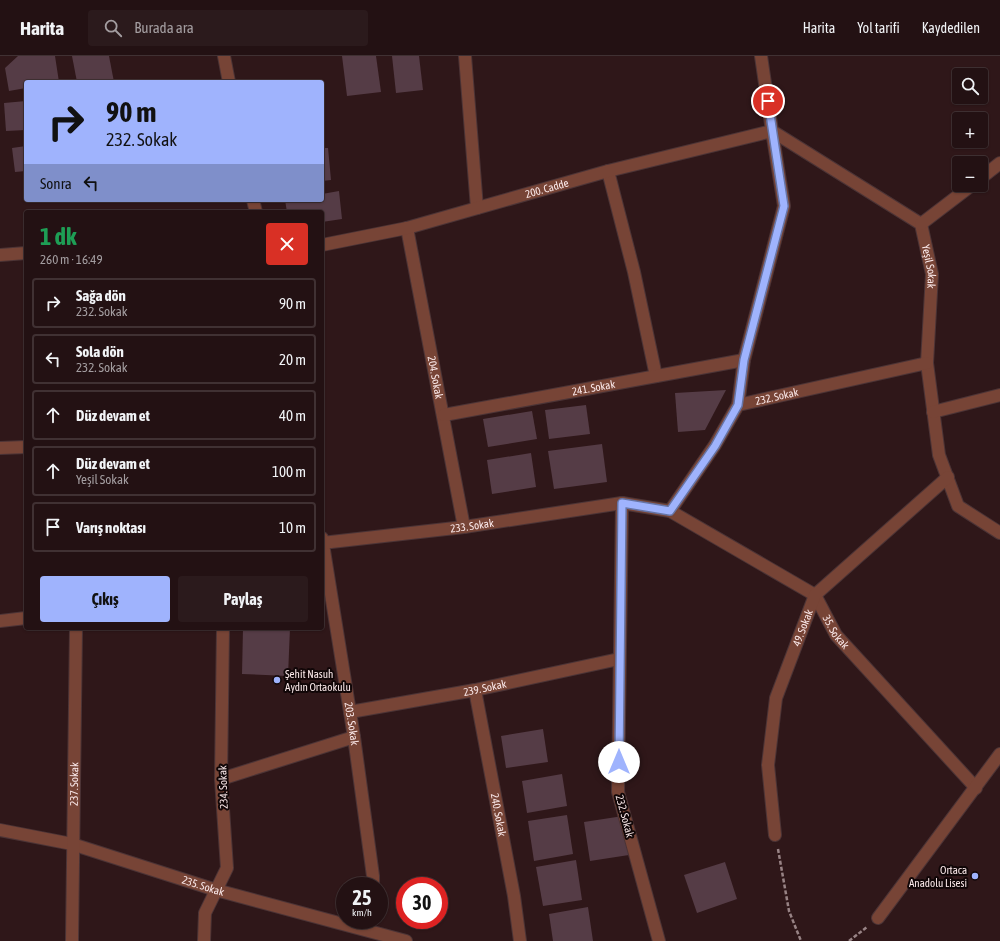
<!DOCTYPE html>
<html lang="tr">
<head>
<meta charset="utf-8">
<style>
  :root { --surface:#231113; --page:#2b1a1c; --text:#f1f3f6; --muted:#a39da0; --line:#403133; --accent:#9fb3fd }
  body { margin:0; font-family:"Asap Condensed",sans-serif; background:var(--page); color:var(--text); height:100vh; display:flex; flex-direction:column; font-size:15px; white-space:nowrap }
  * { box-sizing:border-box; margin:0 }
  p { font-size:13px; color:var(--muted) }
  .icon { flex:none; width:22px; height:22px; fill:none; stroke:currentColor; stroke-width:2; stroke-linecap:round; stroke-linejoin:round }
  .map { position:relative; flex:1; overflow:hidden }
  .drawer { position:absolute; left:24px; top:154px; width:300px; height:420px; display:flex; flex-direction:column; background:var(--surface); border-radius:4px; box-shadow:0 1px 3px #0004,0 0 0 1px var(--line) }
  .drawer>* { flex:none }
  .hud { position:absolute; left:24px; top:24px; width:300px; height:122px; border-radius:4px; box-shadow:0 1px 3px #0004,0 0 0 1px var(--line); background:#9fb3fd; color:#111; overflow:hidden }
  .fabs { position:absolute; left:952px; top:12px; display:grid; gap:8px }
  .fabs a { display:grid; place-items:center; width:36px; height:36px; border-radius:4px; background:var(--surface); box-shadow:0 1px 3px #0004,0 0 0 1px var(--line); font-size:20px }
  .speed { position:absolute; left:336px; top:821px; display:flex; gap:8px; font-size:20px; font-weight:700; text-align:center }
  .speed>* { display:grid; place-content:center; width:52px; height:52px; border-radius:50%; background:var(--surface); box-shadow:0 1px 3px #0004,0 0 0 1px var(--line); line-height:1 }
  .speed small { font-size:10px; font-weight:400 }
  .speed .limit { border:6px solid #d22; background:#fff; color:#111 }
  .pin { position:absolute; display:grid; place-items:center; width:34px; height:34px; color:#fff; margin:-17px; border:2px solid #fff; border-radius:50%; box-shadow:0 1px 4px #0007 }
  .me { position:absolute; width:44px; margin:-22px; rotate:0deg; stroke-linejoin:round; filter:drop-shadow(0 0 3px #0008) }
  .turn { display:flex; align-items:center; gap:14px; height:84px; padding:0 16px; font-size:18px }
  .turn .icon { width:52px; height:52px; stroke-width:2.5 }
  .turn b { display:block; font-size:28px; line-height:34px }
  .then { display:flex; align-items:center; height:38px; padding:0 16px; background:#0003; gap:8px; font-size:15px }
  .round { display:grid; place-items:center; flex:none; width:42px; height:42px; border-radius:4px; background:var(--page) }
  .overview { display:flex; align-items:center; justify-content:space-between; height:68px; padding:0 16px }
  h1 { font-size:24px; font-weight:700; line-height:30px; color:#1e9e55 }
  .primary-button { display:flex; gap:8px; margin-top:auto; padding:8px 16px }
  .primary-button a { flex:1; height:46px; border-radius:4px; background:var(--accent); color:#111; font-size:16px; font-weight:700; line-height:46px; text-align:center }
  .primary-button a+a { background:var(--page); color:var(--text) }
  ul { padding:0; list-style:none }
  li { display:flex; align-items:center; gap:12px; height:50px; margin:0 8px 6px; padding:0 8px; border:2px solid var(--line); border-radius:4px }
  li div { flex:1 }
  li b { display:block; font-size:15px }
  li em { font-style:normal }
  header { display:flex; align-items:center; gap:24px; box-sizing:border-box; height:56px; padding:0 20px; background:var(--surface); border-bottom:1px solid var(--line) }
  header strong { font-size:19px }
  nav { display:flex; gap:22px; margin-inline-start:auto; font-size:14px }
  .search { width:280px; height:36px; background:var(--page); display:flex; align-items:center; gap:10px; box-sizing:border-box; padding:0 14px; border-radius:4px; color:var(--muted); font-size:15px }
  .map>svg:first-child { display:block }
  .building { fill:#553c46 }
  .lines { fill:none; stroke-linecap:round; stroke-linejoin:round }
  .street-casing { stroke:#4c3436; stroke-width:14 }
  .path { stroke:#988385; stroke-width:2.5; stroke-dasharray:4 2; stroke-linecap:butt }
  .street { stroke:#774436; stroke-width:12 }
  .route-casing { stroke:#6774a4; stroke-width:10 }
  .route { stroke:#9fb3fd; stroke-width:7 }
  .poi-dot { fill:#9fb3fd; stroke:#100607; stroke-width:1.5 }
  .labels { text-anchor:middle; stroke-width:4; stroke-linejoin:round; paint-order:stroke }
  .street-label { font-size:11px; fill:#fbe9ea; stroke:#100607 }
  .poi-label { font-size:11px; fill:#fbe9ea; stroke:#100607; text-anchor:start }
</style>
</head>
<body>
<header>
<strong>Harita</strong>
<div class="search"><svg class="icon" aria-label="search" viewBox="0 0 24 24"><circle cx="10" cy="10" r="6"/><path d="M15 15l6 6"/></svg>Burada ara</div>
<nav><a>Harita</a><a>Yol tarifi</a><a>Kaydedilen</a></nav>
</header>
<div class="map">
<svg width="1000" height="885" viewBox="0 0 1000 885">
  <rect width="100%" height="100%" fill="#2f1719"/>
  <g class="building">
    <polygon points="18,0 55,0 59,26 26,26 26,32 9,35 5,12"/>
    <polygon points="72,0 109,0 114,26 77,26"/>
    <polygon points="342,0 376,0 381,36 347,40"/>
    <polygon points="392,0 419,0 423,34 396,37"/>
    <polygon points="26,45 26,74 6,75 4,47"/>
    <polygon points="26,90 26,115 15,116 12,92"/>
    <polygon points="322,92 328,92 331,124 322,125"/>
    <polygon points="339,135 342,163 322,166 322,156 287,156 285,144 322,144 322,138"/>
    <polygon points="726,334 705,374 678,376 675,337"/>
    <polygon points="586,349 590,378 549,383 545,354"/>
    <polygon points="532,355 537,383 488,391 483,363"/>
    <polygon points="602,388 607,426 554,433 548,395"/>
    <polygon points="531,397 536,431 492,438 487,404"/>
    <polygon points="243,572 290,572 288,620 242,618"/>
    <polygon points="543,673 548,706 506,712 501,680"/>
    <polygon points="562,718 567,750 527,757 522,725"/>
    <polygon points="567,759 573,798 534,805 528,765"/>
    <polygon points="623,760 629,799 590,805 584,766"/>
    <polygon points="576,804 582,844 543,850 536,811"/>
    <polygon points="725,806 737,843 697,857 684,819"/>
    <polygon points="588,851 593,885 553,885 549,858"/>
  </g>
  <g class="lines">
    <g class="street-casing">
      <g id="street">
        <polyline points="224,0 229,26"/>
        <polyline points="465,0 477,152"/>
        <path id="s1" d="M761,0L772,75L921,168L932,218L927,307L939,399L958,450L1000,477"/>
        <polyline points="608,115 634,216 656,320"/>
        <polyline points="981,122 1000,107"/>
        <polyline points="253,144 256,156"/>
        <polyline points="921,168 972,129"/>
        <path id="s2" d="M407,172L464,471"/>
        <path id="s3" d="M322,189L407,172L608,115L772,75L784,150L744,304L738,349"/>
        <polyline points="0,199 26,197"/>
        <polyline points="933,356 1000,339"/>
        <path id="s4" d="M444,359L744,304"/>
        <polyline points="0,392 26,391"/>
        <path id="s5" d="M670,455L815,539L836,579L976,732"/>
        <path id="s6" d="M322,482L354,681L373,820V830"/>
        <path id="s7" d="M322,487L464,471L622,447"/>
        <polyline points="0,565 26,562"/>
        <path id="s8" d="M475,634L514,840L520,885"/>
        <path id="s9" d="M350,656L475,634L619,603"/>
        <polyline points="221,723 354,681"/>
        <path id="s10" d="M0,774L72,788L216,834L406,885"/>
        <path id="s11" d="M775,779L768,709L776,642L815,539L948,421"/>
        <polyline points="878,862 1000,698"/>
        <path id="s12" d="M72,885L76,572"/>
        <polyline points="204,885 205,857 227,812 221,723 223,572"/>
        <path id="s13" d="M659,885L618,736L622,447L670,455L715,389L738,349L927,307"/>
      </g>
    </g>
    <g class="path">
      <polyline points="778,793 789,855 801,885"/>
      <polyline points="849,885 867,871"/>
    </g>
    <use href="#street" class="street"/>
  </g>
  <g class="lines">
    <g class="route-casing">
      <polyline id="route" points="619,706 622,447 670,455 715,390 738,349 744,304 784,150 768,45"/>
    </g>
    <use href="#route" class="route"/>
  </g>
  <g class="poi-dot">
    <circle cx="277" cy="624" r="4"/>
    <circle cx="975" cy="820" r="4"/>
  </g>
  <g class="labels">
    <g class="street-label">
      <text dy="4" stroke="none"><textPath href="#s3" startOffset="232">200. Cadde</textPath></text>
      <text dy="4" stroke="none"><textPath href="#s1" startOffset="295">Yeşil Sokak</textPath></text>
      <text dy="4" stroke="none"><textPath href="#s2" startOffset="152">204. Sokak</textPath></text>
      <text dy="4" stroke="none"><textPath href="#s4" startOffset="152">241. Sokak</textPath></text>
      <text dy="4" stroke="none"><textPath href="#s13" startOffset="658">232. Sokak</textPath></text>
      <text dy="4" stroke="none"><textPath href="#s7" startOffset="151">233. Sokak</textPath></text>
      <text dy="4" stroke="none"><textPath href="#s11" startOffset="213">49. Sokak</textPath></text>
      <text dy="4" stroke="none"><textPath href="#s5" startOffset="210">35. Sokak</textPath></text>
      <text dy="4" stroke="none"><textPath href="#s9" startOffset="137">239. Sokak</textPath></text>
      <text dy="4" stroke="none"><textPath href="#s6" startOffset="188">203. Sokak</textPath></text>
      <text dy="4" stroke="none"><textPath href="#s12" startOffset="157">237. Sokak</textPath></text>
      <text transform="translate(223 731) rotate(-92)" y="4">234. Sokak</text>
      <text dy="4" stroke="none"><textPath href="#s8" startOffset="127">240. Sokak</textPath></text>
      <text transform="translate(625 760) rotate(75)" y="4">232. Sokak</text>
      <text dy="4" stroke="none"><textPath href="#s10" startOffset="211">235. Sokak</textPath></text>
    </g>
    <g class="poi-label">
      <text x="285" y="622">Şehit Nasuh<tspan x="285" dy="13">Aydın Ortaokulu</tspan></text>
      <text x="967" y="818" text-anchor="end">Ortaca<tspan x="967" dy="13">Anadolu Lisesi</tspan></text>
    </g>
  </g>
</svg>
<div class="fabs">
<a><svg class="icon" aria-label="search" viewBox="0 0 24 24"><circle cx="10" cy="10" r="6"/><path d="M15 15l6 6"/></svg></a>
<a>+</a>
<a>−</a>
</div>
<div class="speed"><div>25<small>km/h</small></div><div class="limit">30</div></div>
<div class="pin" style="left:768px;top:45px;background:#d93025"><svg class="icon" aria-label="arrive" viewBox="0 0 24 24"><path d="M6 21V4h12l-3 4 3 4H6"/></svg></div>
<svg class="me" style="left:619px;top:706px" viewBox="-20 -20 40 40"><circle r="19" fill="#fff"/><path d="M0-13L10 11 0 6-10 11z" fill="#9fb3fd"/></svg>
<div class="hud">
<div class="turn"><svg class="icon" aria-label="right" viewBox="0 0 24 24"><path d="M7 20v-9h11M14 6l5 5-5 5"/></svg><div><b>90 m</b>232. Sokak</div></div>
<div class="then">Sonra<svg class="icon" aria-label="left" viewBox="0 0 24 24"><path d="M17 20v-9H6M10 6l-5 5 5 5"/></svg></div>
</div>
<section class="drawer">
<div class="overview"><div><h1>1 dk</h1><p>260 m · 16:49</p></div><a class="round" style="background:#d93025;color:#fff"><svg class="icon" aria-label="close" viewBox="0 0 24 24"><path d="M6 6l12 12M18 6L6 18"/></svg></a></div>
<ul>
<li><svg class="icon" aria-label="right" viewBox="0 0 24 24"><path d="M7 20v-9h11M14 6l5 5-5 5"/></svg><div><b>Sağa dön</b><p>232. Sokak</p></div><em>90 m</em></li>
<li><svg class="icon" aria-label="left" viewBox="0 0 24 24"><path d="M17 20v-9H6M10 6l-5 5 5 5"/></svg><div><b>Sola dön</b><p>232. Sokak</p></div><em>20 m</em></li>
<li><svg class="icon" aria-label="ahead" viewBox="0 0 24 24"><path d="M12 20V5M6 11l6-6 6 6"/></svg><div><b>Düz devam et</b></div><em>40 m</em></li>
<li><svg class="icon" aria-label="ahead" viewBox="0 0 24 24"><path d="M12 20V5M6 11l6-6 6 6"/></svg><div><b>Düz devam et</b><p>Yeşil Sokak</p></div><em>100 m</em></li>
<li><svg class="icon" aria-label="arrive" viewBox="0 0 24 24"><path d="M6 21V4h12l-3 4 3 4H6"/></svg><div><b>Varış noktası</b></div><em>10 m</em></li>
</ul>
<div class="primary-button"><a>Çıkış</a><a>Paylaş</a></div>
</section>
</div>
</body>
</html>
